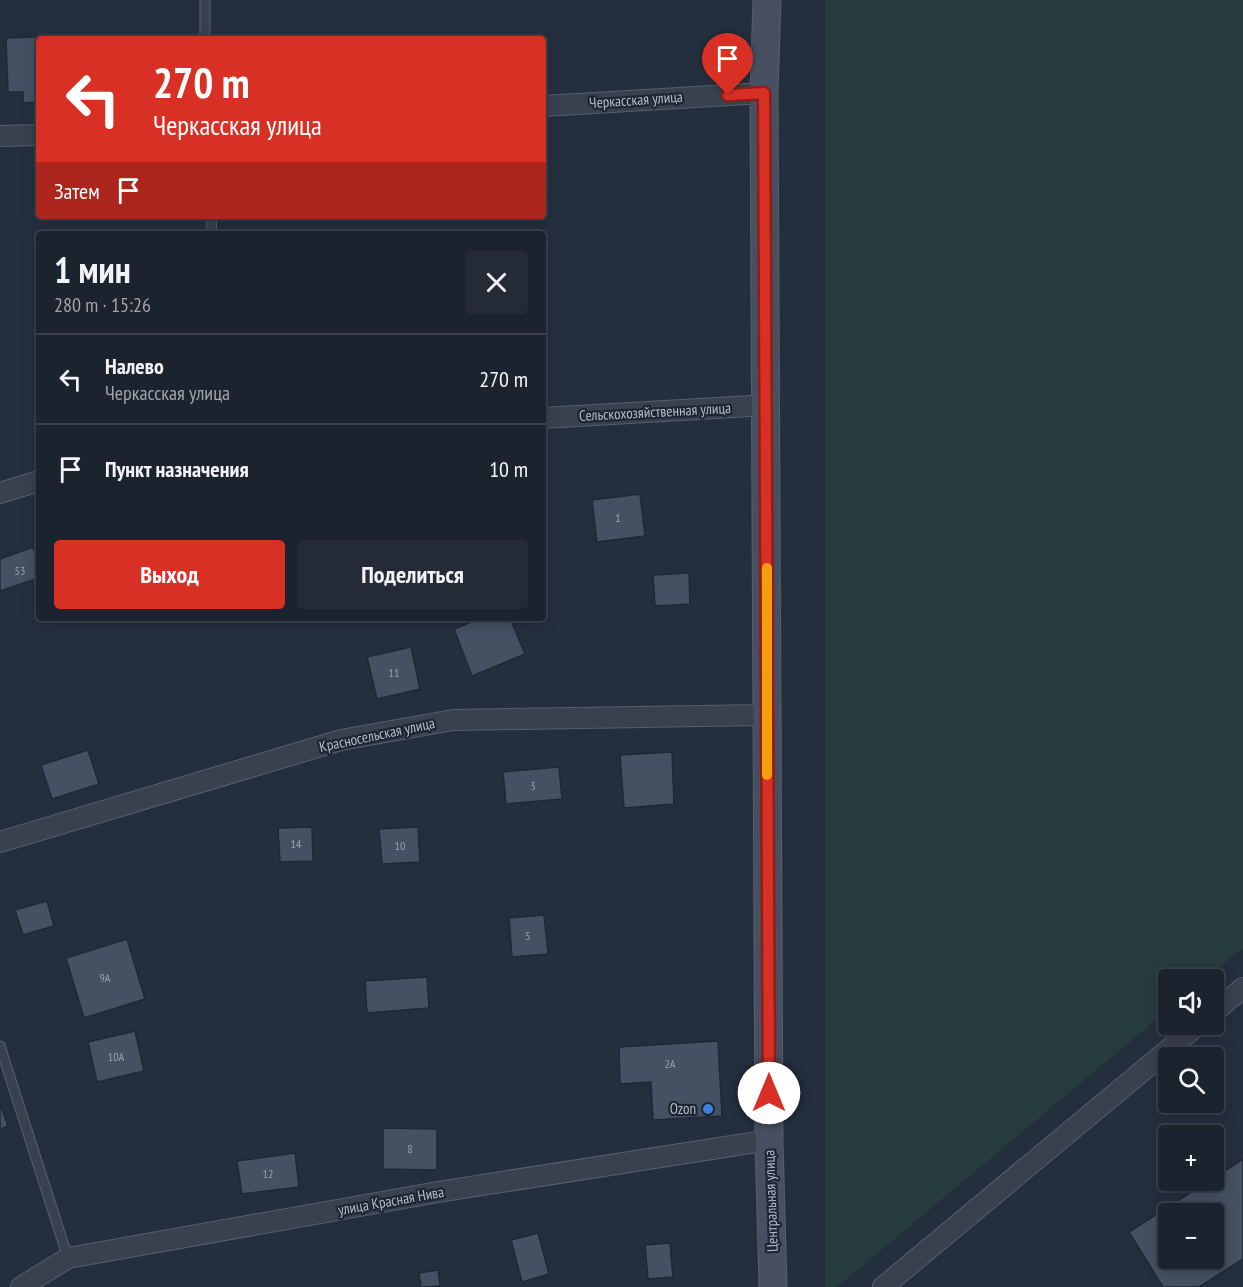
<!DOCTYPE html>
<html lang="ru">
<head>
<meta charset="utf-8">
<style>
  :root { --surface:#1b232e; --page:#242b36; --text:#f1f3f6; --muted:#a0a4aa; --line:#39404a; --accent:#d93025 }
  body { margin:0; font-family:"PT Sans Narrow",sans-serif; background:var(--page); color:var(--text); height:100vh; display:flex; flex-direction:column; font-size:22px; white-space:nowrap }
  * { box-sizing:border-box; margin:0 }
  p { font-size:20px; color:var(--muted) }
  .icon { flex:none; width:33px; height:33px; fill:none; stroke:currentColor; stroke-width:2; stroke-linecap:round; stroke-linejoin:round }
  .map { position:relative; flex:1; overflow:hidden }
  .side { position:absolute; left:36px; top:231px; width:510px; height:390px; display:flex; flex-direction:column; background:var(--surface); border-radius:6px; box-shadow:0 3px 15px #0003,0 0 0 2px var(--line) }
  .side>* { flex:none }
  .guide { position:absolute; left:36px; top:36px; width:510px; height:183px; border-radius:6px; box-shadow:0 3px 15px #0003,0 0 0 2px var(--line); background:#d93025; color:#fff; overflow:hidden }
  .controls { position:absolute; left:1158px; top:969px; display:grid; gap:12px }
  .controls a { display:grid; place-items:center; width:66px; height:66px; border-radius:6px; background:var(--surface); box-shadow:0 3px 15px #0003,0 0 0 2px var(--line); font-size:30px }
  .pin { position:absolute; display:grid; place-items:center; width:51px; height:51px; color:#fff; margin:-62px -26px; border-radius:50% 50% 50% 0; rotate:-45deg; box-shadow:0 0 6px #0007 }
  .pin .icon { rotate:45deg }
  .me { position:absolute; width:66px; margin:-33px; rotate:0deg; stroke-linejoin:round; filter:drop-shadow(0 0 4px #0008) }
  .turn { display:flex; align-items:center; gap:21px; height:126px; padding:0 18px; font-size:27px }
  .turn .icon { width:78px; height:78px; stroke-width:2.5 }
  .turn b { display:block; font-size:42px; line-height:51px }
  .then { display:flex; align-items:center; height:57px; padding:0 18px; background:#0003; gap:12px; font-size:22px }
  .round { display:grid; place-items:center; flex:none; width:63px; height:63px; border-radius:6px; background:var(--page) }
  .head { display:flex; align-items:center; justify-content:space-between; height:102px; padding:0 18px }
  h1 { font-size:36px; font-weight:800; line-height:45px }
  .cta { display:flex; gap:12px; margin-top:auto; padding:12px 18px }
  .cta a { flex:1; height:69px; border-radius:6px; background:var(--accent); color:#fff; font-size:24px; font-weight:800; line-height:69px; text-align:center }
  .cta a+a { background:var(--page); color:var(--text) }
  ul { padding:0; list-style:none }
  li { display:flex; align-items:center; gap:18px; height:90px; padding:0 18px; border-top:2px solid var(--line) }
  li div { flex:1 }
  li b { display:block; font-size:22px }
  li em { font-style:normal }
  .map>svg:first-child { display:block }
  .green { fill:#263c3f }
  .building { fill:#455162; stroke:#1f2835; stroke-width:1.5; fill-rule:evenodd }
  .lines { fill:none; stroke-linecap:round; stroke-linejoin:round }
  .lane-casing { stroke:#565f6c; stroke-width:11 }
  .street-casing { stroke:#565f6c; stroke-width:22 }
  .secondary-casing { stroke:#565f6c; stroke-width:29 }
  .lane { stroke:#38414e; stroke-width:9 }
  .street { stroke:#38414e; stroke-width:20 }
  .secondary { stroke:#465061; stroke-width:27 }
  .route-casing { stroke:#8d1f18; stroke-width:15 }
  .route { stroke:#d93025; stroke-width:10 }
  .slow { stroke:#f59e0b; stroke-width:10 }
  .shop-dot { fill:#3f7fe0; stroke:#1d2633; stroke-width:2 }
  .labels { text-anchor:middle; stroke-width:4.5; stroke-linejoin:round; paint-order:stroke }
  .number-label { font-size:12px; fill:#98a1af }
  .street-label { font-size:15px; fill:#b4bcc9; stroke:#1d2633 }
  .poi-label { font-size:15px; fill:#b4bcc9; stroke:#1d2633; text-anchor:end }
</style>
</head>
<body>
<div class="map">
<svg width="1243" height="1287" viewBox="0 0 1243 1287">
  <rect width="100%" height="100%" fill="#242f3e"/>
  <polygon class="green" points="825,0 1243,0 1243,948 1205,979 1168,980 1168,1010 837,1287 825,1287"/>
  <g class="building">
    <polygon points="61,36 61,39 39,39 39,102 23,103 23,92 8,92 6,38"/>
    <polygon points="543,150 545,150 548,198 543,199"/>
    <polygon points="39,400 39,421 34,402"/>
    <polygon points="640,494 645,536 597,542 592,500"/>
    <polygon points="33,547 39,565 39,578 0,591 0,559"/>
    <polygon points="689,573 690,604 655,606 653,575"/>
    <polygon points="481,618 510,618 525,654 472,676 454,629"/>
    <polygon points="411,647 420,689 377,699 367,657"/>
    <polygon points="88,750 99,784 52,799 41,765"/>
    <polygon points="672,752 674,804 624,808 620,755"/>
    <polygon points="559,767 562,799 506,804 503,772"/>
    <polygon points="312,827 313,861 280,862 278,828"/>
    <polygon points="418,827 420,862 382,864 379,829"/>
    <polygon points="47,901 54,926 23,935 15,910"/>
    <polygon points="544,915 548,954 512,957 509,918"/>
    <polygon points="127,939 145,999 84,1018 66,958"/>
    <polygon points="427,977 429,1008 367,1013 365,981"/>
    <polygon points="135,1031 144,1071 97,1082 88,1042"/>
    <polygon points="718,1041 722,1116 653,1120 651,1082 620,1084 619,1047"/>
    <polygon points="0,1104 8,1126 0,1129"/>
    <polygon points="383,1128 437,1129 437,1170 383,1169"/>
    <polygon points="295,1153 299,1187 242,1194 237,1161"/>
    <path d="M1243,1159V1259L1199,1287H1163L1129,1232L1210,1180H1214V1178ZM1168,1214H1214V1258H1168Z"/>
    <polygon points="538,1233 549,1274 522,1282 511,1240"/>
    <polygon points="670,1243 673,1277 648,1279 645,1245"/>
    <polygon points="438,1270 440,1286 421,1287 419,1273"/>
  </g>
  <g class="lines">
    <g class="lane-casing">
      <g id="lane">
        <polyline points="205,0 205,39"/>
        <polyline points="211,216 212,234"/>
        <polyline points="0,1046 68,1258"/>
      </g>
    </g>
    <g class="street-casing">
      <g id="street">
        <polyline points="543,106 764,93"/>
        <polyline points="0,136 39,135"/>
        <polyline points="543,418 767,405"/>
        <polyline points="0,493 39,481"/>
        <polyline points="0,842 341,740 453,720 767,715"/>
        <polyline points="1214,1012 1243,988"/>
        <polyline points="21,1287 68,1258 438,1192 769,1140"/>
        <polyline points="883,1287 1199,1024"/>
      </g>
    </g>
    <g class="secondary-casing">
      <polyline id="secondary" points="767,0 764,93 769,1140 773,1287"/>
    </g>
    <use href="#lane" class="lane"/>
    <use href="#street" class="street"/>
    <use href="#secondary" class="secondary"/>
  </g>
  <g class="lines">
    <g class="route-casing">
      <polyline id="route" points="728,95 764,93 769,1093"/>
    </g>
    <use href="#route" class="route"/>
    <polyline class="slow" points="767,568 767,775"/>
  </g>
  <circle class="shop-dot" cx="708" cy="1109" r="6"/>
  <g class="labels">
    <g class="number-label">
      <text x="618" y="522">1</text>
      <text x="20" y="575">53</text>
      <text x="394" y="677">11</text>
      <text x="533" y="790">3</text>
      <text x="296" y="848">14</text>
      <text x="400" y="850">10</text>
      <text x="528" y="940">5</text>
      <text x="105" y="982">9А</text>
      <text x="116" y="1061">10А</text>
      <text x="670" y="1068">2А</text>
      <text x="410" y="1153">8</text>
      <text x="268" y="1178">12</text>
    </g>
    <g class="street-label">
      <text transform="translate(636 100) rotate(-4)" y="5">Черкасская улица</text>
      <text transform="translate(655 412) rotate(-3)" y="5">Сельскохозяйственная улица</text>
      <text transform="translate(377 735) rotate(-12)" y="5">Красносельская улица</text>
      <text transform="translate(391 1201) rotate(-10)" y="5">улица Красная Нива</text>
      <text transform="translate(771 1201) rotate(-92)" y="5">Центральная улица</text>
    </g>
    <g class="poi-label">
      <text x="696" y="1114">Ozon</text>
    </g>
  </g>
</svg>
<div class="controls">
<a><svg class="icon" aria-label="sound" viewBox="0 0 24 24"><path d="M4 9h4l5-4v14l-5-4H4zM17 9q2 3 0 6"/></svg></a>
<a><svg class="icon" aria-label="search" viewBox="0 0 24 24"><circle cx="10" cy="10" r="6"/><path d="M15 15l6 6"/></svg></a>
<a>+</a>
<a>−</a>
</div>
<div class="pin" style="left:728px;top:95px;background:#d93025"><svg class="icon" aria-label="arrive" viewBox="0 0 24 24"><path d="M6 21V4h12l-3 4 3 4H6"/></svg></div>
<svg class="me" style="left:769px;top:1093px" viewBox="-20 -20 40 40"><circle r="19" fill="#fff"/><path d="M0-13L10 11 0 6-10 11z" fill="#d93025"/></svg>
<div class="guide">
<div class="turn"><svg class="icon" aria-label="left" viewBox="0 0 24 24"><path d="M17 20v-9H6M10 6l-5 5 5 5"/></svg><div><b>270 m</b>Черкасская улица</div></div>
<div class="then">Затем<svg class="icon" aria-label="arrive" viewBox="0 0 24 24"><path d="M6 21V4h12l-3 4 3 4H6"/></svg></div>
</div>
<section class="side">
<div class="head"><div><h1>1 мин</h1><p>280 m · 15:26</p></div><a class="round"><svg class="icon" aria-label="close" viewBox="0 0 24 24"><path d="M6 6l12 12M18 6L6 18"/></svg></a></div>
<ul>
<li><svg class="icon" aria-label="left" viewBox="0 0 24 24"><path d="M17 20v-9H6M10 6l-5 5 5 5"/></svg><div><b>Налево</b><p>Черкасская улица</p></div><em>270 m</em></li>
<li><svg class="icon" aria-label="arrive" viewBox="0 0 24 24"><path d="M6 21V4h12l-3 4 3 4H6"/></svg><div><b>Пункт назначения</b></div><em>10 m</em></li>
</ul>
<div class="cta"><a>Выход</a><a>Поделиться</a></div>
</section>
</div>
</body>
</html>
